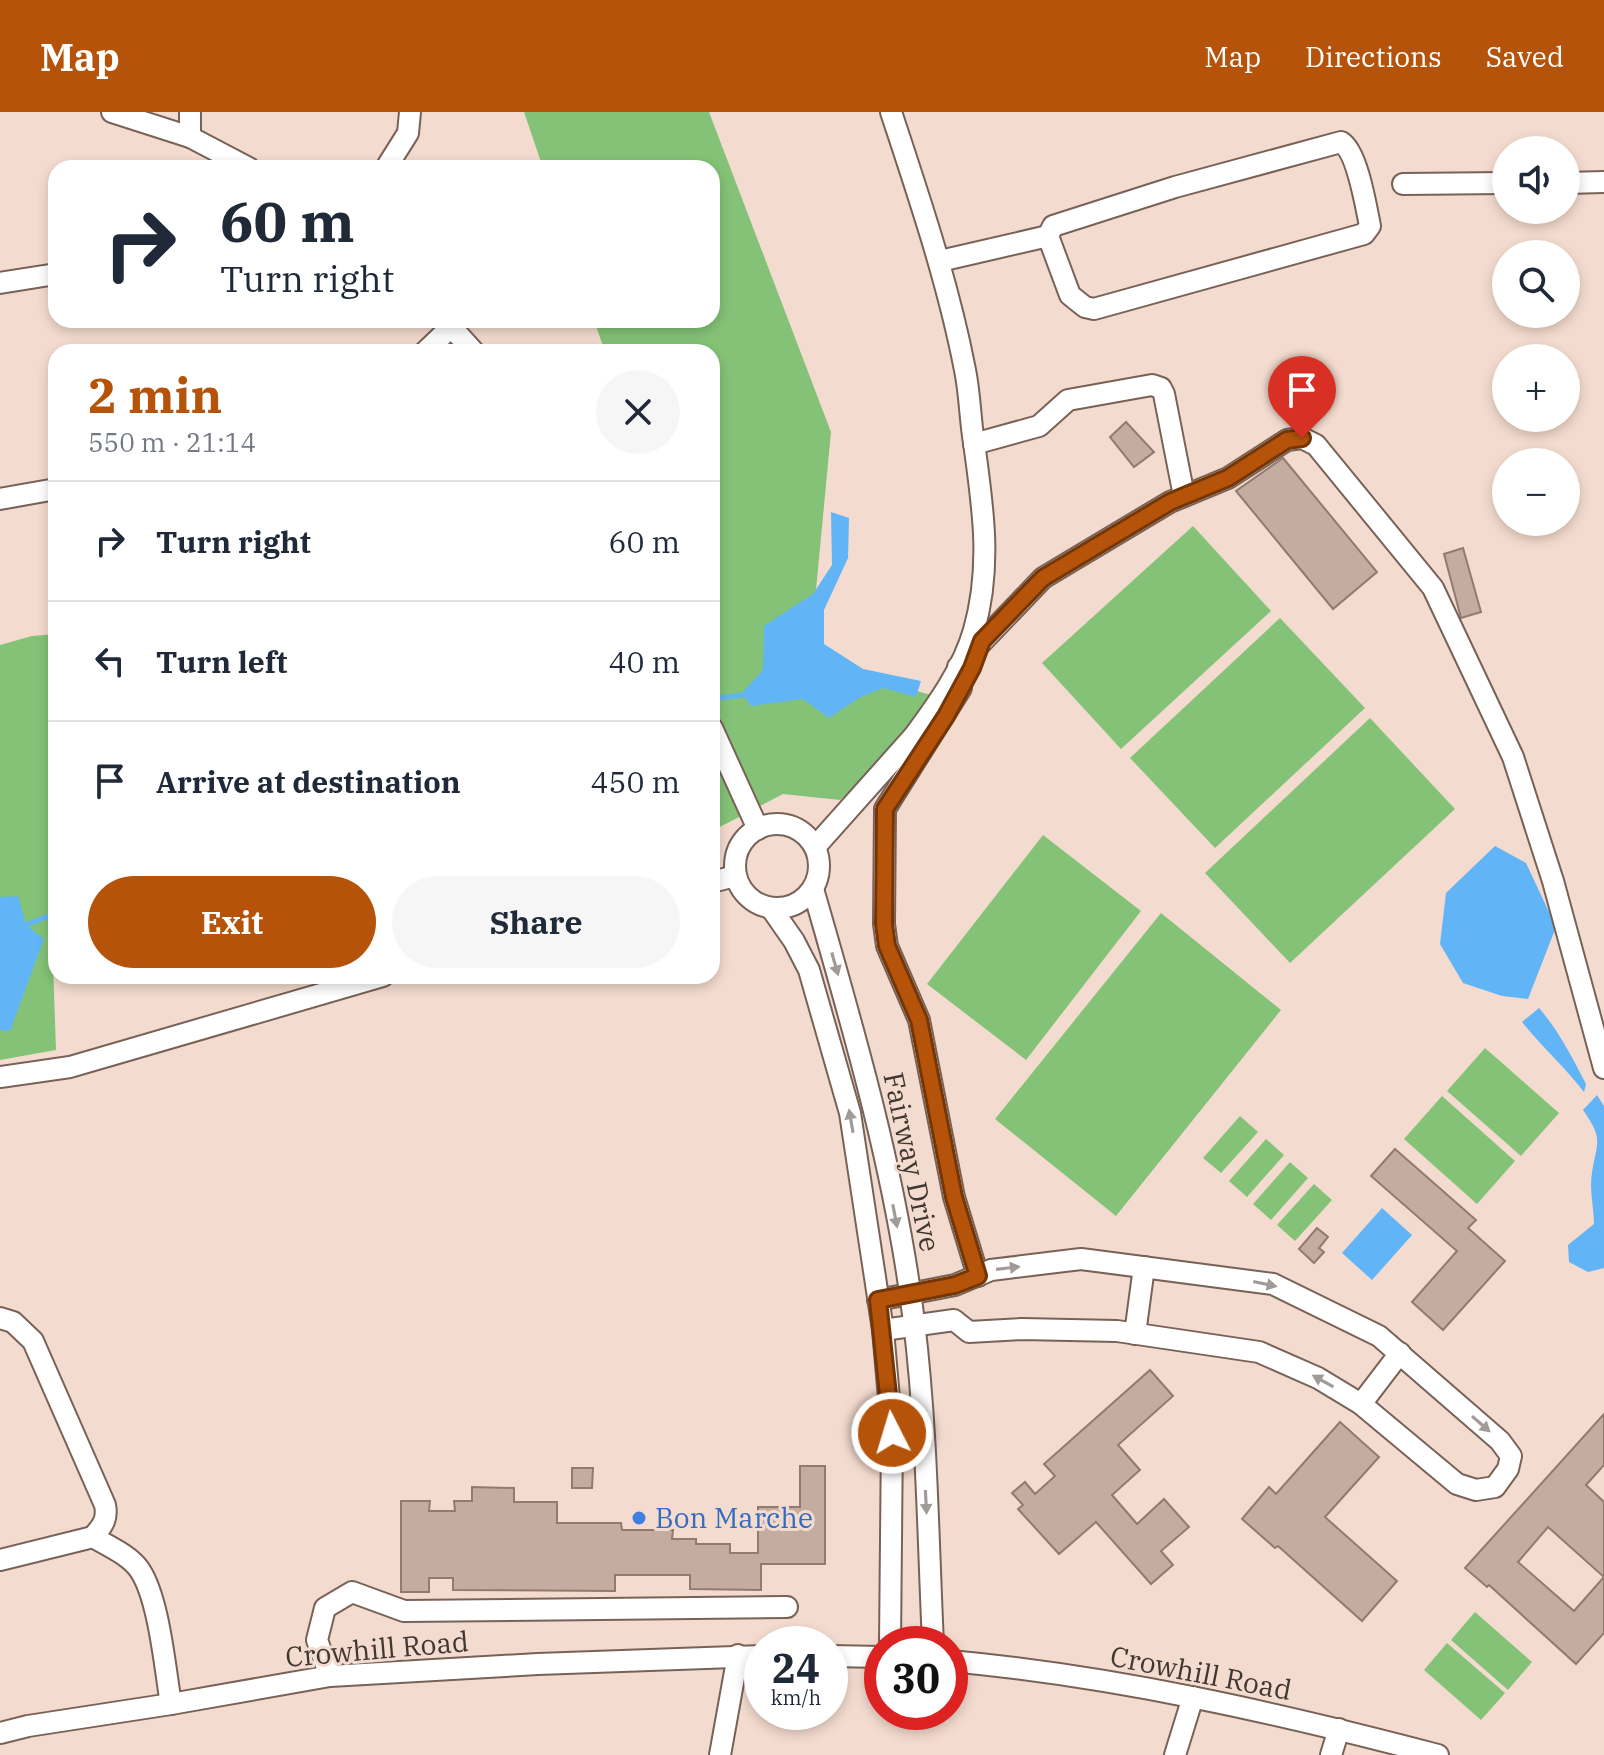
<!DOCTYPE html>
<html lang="en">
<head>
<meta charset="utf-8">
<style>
  :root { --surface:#fff; --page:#f6f6f7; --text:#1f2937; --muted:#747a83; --line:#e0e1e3; --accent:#b45309 }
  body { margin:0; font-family:"IBM Plex Serif",serif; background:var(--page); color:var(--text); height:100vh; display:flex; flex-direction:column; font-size:30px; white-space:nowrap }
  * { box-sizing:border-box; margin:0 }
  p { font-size:26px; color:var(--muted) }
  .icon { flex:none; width:44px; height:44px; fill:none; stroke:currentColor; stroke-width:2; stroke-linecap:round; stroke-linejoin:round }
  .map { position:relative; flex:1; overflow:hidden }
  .panel { position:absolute; left:48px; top:232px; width:672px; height:640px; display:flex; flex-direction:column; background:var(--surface); border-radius:24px; box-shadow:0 4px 12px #0003 }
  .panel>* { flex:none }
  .guide { position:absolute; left:48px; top:48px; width:672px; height:168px; border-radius:24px; box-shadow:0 4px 12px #0003; background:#fff; color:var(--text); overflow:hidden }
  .buttons { position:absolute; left:1492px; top:24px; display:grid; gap:16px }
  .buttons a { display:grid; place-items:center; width:88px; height:88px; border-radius:50%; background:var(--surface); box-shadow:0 4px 12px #0003; font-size:40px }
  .speed { position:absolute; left:744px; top:1514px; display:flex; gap:16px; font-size:40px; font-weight:700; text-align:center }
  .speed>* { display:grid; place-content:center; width:104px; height:104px; border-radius:50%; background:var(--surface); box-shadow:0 4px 12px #0003; line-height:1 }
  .speed small { font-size:20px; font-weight:400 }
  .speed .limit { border:12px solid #d22; background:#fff; color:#111 }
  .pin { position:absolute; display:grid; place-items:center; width:68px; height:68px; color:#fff; margin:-82px -34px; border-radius:50% 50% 50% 0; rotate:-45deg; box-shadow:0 0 8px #0007 }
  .pin .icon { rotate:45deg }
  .me { position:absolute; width:88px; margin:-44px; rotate:355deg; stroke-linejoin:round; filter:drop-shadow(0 0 6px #0008) }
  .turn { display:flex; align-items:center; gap:28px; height:168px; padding:0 40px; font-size:36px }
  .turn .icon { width:104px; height:104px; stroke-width:2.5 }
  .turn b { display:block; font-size:56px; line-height:68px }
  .round { display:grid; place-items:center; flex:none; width:84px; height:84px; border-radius:42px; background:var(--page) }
  .headline { display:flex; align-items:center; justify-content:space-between; height:136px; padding:0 40px }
  h1 { font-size:48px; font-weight:700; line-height:60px; color:var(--accent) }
  .button { display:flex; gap:16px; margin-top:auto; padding:16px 40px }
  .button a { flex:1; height:92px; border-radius:48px; background:var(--accent); color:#fff; font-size:32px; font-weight:700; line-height:92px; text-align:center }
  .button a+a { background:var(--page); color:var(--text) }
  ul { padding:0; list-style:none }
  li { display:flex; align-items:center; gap:24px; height:120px; padding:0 40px; border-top:2px solid var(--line) }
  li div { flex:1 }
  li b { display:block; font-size:30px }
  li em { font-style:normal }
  header { display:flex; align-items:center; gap:48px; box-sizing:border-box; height:112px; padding:0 40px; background:var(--accent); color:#fff }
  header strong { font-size:38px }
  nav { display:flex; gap:44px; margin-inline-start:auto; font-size:28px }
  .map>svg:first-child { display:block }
  .green { fill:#84c377 }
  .water { fill:#61b5f6 }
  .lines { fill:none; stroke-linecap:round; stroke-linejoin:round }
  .stream { stroke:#61b5f6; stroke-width:5 }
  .building { fill:#c4aca0; stroke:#917a6f; stroke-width:2; fill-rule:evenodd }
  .minor-casing { stroke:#786257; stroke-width:24 }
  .minor { stroke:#fff; stroke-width:20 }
  .oneway { fill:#a09b98 }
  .route-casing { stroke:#753606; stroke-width:20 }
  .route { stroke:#b45309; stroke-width:14 }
  .shop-dot { fill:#3f7fe0; stroke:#f4dbcf; stroke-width:3 }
  .labels { text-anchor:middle; stroke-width:6; stroke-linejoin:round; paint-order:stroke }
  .street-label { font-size:28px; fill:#413732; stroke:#f4dbcf }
  .shop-label { font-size:28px; fill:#366cbe; stroke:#f4dbcf; text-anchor:start }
</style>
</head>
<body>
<header>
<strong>Map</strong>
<nav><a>Map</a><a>Directions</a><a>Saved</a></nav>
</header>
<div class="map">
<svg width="1604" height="1643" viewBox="0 0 1604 1643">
  <rect width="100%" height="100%" fill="#f4dbcf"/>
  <g class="green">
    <polygon points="524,0 709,0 831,320 812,520 835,556 931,583 887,649 840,688 783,682 712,719 712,240 605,240 594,208 712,208 712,56 543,56"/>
    <polygon points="1193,414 1271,499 1121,637 1042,551"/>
    <polygon points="1280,506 1365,596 1215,736 1130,646"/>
    <polygon points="56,522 56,790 51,792 56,938 0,948 0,533 32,524"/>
    <polygon points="1370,606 1455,697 1290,851 1205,761"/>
    <polygon points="1043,723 1141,799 1026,948 927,872"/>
    <polygon points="1161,801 1281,898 1116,1104 995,1007"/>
    <polygon points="1485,936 1559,1001 1521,1044 1447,979"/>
    <polygon points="1442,984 1515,1049 1477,1092 1404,1027"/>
    <polygon points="1240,1004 1258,1020 1221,1061 1203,1046"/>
    <polygon points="1266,1027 1284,1043 1247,1085 1229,1069"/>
    <polygon points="1290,1050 1308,1066 1271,1108 1253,1092"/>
    <polygon points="1314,1072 1332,1088 1295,1129 1277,1113"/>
    <polygon points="1475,1500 1532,1550 1508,1578 1451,1528"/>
    <polygon points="1447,1531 1505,1581 1481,1608 1424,1558"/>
  </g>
  <g class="water">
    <polygon points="831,400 849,406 848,446 824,498 824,532 863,557 921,569 916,585 883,576 859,586 829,606 803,587 751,594 742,581 763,558 764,514 813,482 832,453"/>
    <polygon points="1495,734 1526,751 1556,815 1528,887 1502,884 1463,871 1440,832 1446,781"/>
    <polygon points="18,784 26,813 44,827 10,919 0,918 0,785"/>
    <path d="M1539,896C1559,919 1572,945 1586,972L1584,980C1565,955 1542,935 1522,910Z"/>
    <path d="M1597,983L1604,994V1156L1588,1160L1569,1150L1568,1133L1594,1112C1594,1096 1589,1077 1592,1061C1597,1029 1604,1028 1583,998Z"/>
    <polygon points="1382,1096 1412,1123 1372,1168 1342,1141"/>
  </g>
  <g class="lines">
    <g class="stream">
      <polyline points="712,587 750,582"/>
      <polyline points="21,818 26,813 56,801"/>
    </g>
  </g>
  <g class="building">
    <polygon points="1126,310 1154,340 1134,355 1110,325"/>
    <polygon points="1283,346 1377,460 1333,497 1236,379"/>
    <polygon points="1463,436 1481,500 1461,506 1444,442"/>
    <polygon points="1395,1037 1476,1108 1468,1116 1505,1149 1443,1218 1412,1190 1457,1139 1371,1064"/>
    <polygon points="1317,1116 1328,1125 1319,1136 1324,1140 1314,1151 1299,1137"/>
    <polygon points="1150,1258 1173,1284 1118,1333 1140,1358 1112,1383 1137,1412 1164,1387 1189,1415 1161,1439 1173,1453 1151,1472 1096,1410 1059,1442 1018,1397 1023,1393 1012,1381 1025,1370 1035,1382 1055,1364 1044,1352"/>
    <path d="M1604,1302V1353L1586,1373L1604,1390V1521L1576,1552L1489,1473L1487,1475L1465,1456ZM1548,1415L1604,1465L1574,1499L1518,1450Z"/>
    <polygon points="1340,1310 1379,1345 1325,1405 1397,1469 1362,1509 1278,1434 1275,1436 1242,1407 1269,1375 1276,1382"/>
    <polygon points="800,1354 825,1354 825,1452 761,1452 761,1478 690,1477 690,1463 615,1463 615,1479 453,1478 453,1466 429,1466 429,1480 401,1480 401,1389 430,1389 429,1399 455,1399 454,1389 472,1389 472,1375 514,1376 514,1390 557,1390 557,1411 621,1411 622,1418 673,1418 672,1427 696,1427 696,1432 730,1432 730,1441 758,1441 758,1395 800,1395"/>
    <polygon points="572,1356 593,1356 592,1376 572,1376"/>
  </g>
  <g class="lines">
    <g class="minor-casing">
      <g id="minor">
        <polyline points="112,0 190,25 249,56"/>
        <polyline points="190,0 190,25"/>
        <polyline points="386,56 408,21 410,0"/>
        <polyline points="1566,71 1604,70"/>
        <polyline points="1403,72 1506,71"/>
        <path d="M940,149L1048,124L1053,114L1175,75L1341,30C1357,39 1366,94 1370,114L1364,122L1094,197L1085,195L1070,183L1048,124"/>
        <polyline points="0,171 56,162"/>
        <polyline points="445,208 474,240"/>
        <polyline points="425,240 451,215"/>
        <polyline points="974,332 1039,314 1068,288 1152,273 1161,276 1164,282 1184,384"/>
        <polyline points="0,387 56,377"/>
        <polyline points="958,555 1043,466 1068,451 1170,390 1228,366 1287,328 1302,326 1316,333 1433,476 1513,645 1553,769 1604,956"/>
        <polyline points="961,576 885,697 884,812 887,834 919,908 954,1085 978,1164"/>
        <polyline points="712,616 758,717"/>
        <circle cx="777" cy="754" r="42"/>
        <path d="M815,735L914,624C937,593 963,557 974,518C992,455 983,395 974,331C970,307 970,282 965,258C948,170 919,85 891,0"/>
        <polyline points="712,770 735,764"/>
        <path d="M813,777C854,919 896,1062 914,1210C927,1316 928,1425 933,1532"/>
        <polyline points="771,796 794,829 809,858 850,1001 883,1218 892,1321 890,1532"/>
        <polyline points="0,965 70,955 383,864"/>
        <polyline points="878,1188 955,1173 991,1158 1081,1147 1273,1172 1379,1224 1500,1329 1511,1344 1508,1357 1495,1375 1476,1378 1457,1372 1361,1292 1318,1266 1259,1240 1117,1219 1022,1217 969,1220 954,1208 883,1218"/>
        <path d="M0,1206L13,1210L33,1229L105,1393C108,1408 102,1414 93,1425C108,1434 129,1443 139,1457C159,1485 165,1557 171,1592"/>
        <polyline points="1135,1222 1144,1155"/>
        <polyline points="1361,1292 1400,1241"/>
        <polyline points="0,1448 93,1425"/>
        <polyline points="830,1544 882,1545"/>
        <path d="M950,1549C1115,1564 1278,1601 1438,1643"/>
        <polyline points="330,1564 317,1528 325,1496 352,1480 404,1499 787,1495"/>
        <polyline points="0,1621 28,1614 171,1592 330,1564 538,1552 762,1544"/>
        <polyline points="720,1643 738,1543"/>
        <polyline points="1175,1643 1193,1585"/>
        <polyline points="1331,1643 1339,1617"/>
      </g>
    </g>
    <use href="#minor" class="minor"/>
  </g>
  <defs><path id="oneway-solid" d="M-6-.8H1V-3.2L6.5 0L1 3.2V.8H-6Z" transform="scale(2)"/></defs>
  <g class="oneway">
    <use href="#oneway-solid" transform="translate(835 852) rotate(74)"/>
    <use href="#oneway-solid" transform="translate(851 1009) rotate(-100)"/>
    <use href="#oneway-solid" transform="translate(895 1104) rotate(79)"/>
    <use href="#oneway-solid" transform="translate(1008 1156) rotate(-7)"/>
    <use href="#oneway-solid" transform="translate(1265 1172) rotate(12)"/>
    <use href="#oneway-solid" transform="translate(1323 1269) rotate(-151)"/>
    <use href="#oneway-solid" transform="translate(1481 1312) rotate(41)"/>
    <use href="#oneway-solid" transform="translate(926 1390) rotate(87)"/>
  </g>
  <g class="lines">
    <g class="route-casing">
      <polyline id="route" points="892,1321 878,1188 955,1173 978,1164 954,1085 919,908 887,834 884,812 885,697 946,604 972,556 982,529 1043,466 1170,390 1228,366 1287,328 1302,326"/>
    </g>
    <use href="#route" class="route"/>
  </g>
  <circle class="shop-dot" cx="639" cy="1406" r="8"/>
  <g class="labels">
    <g class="street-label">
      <text transform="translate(912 1050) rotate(78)" y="10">Fairway Drive</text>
      <text transform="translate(377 1537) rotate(-5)" y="10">Crowhill Road</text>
      <text transform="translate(1201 1561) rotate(11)" y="10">Crowhill Road</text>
    </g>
    <g class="shop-label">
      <text x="655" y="1416">Bon Marche</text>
    </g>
  </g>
</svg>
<div class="buttons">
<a><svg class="icon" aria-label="sound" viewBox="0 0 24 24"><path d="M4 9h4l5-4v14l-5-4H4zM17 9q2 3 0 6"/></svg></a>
<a><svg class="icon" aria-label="search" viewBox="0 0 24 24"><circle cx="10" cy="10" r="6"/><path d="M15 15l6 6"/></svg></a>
<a>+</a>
<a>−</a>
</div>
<div class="speed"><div>24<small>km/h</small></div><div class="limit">30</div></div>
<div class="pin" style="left:1302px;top:326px;background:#d93025"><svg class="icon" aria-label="arrive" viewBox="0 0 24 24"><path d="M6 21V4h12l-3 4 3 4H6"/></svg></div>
<svg class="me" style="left:892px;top:1321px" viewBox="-20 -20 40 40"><circle r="17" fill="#b45309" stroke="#fff" stroke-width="3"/><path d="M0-11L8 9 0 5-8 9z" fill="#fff"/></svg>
<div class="guide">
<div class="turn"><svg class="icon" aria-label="right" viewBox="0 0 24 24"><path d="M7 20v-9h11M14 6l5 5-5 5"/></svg><div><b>60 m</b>Turn right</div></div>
</div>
<section class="panel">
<div class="headline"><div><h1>2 min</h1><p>550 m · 21:14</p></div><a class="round"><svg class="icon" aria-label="close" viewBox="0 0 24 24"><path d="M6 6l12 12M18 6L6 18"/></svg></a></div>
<ul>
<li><svg class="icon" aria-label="right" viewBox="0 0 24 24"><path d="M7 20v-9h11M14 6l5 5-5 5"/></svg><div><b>Turn right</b></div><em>60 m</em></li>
<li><svg class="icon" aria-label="left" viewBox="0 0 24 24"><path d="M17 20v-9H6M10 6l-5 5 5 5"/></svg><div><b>Turn left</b></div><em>40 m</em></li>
<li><svg class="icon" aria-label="arrive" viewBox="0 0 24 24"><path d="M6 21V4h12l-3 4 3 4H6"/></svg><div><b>Arrive at destination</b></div><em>450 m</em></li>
</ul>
<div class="button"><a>Exit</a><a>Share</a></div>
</section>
</div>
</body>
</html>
